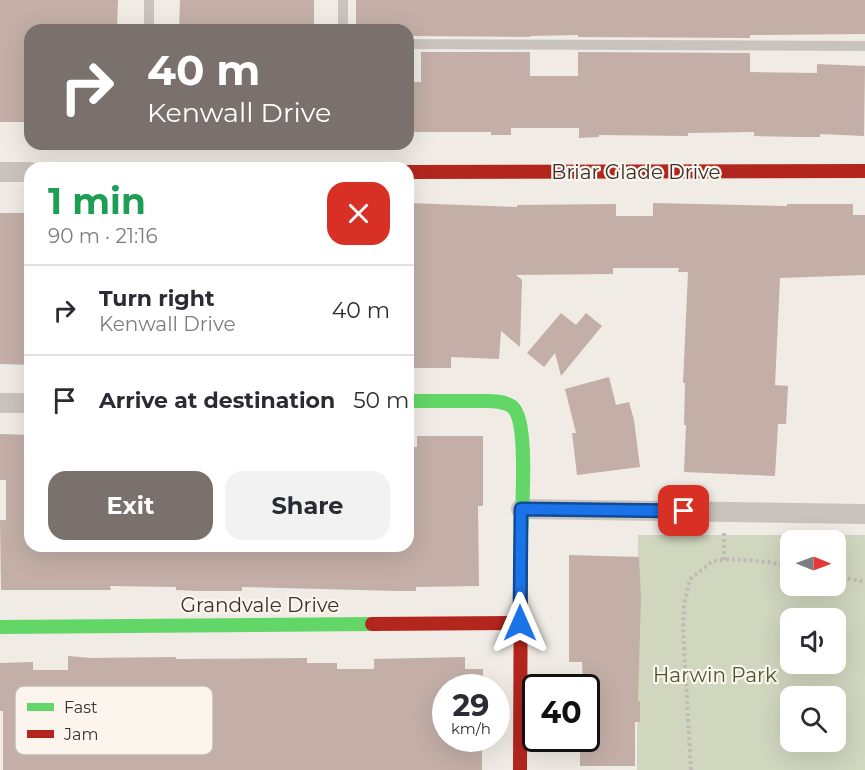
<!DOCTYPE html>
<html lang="en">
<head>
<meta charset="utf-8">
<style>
  :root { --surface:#fff; --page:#f2f2f3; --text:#2b2b33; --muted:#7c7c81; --line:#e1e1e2; --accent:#7a716c }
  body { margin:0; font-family:Montserrat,sans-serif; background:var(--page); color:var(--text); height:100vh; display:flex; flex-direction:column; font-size:22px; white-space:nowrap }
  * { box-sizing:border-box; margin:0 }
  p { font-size:20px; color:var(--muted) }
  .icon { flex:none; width:33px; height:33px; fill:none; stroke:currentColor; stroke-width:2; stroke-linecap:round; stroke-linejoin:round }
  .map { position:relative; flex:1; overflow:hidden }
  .panel { position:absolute; left:24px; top:162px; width:390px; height:390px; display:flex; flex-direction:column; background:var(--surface); border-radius:18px; box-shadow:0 6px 24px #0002 }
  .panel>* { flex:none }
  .hud { position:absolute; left:24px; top:24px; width:390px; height:126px; border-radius:18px; box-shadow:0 6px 24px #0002; background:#7a716c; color:#fff; overflow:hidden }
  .needle { width:39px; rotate:91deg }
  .buttons { position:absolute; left:780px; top:530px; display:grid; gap:12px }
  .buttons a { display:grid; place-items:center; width:66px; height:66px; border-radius:12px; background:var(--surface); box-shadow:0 6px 24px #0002; font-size:30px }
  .speed { position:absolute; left:432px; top:674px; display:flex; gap:12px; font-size:30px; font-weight:700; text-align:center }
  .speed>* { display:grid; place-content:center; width:78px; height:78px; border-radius:50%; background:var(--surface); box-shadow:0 6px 24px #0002; line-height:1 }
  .speed small { font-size:15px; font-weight:400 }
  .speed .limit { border:3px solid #111; border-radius:9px; background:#fff; color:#111 }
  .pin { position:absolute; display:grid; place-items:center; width:51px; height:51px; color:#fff; margin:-26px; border-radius:12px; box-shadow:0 3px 9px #0006 }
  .me { position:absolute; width:66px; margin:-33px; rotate:0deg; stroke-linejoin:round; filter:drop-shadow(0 0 4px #0008) }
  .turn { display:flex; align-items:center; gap:21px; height:126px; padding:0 24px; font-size:27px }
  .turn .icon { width:78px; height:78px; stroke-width:2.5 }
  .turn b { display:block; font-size:42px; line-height:51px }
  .round { display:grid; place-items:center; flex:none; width:63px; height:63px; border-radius:18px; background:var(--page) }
  .overview { display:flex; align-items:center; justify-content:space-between; height:102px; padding:0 24px }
  h1 { font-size:36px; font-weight:700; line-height:45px; color:#1e9e55 }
  .action { display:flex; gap:12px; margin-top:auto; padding:12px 24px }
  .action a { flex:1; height:69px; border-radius:18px; background:var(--accent); color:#fff; font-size:24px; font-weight:700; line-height:69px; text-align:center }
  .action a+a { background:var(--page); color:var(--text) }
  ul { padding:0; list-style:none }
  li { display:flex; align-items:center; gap:18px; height:90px; padding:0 24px; border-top:2px solid var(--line) }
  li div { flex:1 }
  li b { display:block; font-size:22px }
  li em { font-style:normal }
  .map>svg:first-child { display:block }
  .green { fill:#d1d6bf; fill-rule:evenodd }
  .building { fill:#c3afa7 }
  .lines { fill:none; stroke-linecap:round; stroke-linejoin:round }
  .path { stroke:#c2bbb6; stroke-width:4; stroke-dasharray:3 3; stroke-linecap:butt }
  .lane { stroke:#c9c3be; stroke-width:10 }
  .street { stroke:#c9c3be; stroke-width:20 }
  .fast { stroke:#63d668; stroke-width:14 }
  .jam { stroke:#b3261e; stroke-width:14 }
  .route-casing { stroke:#114b97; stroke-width:15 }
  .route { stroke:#1a73e8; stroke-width:10 }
  .labels { text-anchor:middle; stroke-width:4.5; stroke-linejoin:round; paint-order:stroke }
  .street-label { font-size:20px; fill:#3b302b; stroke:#fbf5ee }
  .park-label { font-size:20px; fill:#4a5a2e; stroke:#fbf5ee }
  .key { fill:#fbf5ee; stroke:#c1bab4; stroke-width:1.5 }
  .key-label { font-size:16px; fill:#3b302b }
</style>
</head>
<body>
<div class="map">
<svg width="865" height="770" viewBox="0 0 865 770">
  <rect width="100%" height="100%" fill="#f0ebe5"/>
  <path class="green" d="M638,535H865V770H637ZM790,540H836V585H790ZM790,618H836V663H790ZM790,696H836V741H790Z"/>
  <g class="building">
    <polygon points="0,0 118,0 117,30 30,30 30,122 0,122"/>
    <polygon points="180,0 314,0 314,30 179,30"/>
    <polygon points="356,0 865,0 865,34 750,35 750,38 578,37 578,35 530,36 530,37 408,36 408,30 356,30"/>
    <polygon points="421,52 530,52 530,76 578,76 578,52 750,53 750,72 817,73 817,64 865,66 864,136 820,134 820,137 798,137 754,136 754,132 688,133 688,136 599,135 599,137 579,138 579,128 511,128 511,135 491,135 491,132 408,132 408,82 421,82"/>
    <polygon points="408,203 517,207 517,205 616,204 616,216 653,216 653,203 787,206 787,204 853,204 853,215 865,215 865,275 780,278 775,385 788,386 786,424 778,424 775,476 684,472 686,425 684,425 685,383 683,383 688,272 678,272 679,268 613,268 613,274 516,275 522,280 520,347 501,331 499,359 451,357 451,368 408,368"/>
    <polygon points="0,213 30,213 30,365 0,364"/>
    <polygon points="561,313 576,325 586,313 602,326 561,376 555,353 544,367 527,353"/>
    <polygon points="609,377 616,405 629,402 634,420 640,467 577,475 572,433 576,433 565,389"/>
    <polygon points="0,434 30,435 30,546 408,546 408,447 417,447 417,436 483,436 483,506 478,506 479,586 416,587 416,591 397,591 242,587 242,591 198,591 176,590 176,587 110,586 111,590 1,590 0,520 6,520 6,480 0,480"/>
    <polygon points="569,555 639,557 641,597 638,701 640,701 640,722 635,722 635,766 580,766 580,738 586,738 586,687 583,687 582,662 569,662"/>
    <polygon points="68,656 91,658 176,657 176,659 307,658 307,663 337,663 337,669 374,669 374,659 465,657 465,669 483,669 483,687 446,687 446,743 482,742 482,770 3,770 3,711 0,711 0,663 33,662 33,670 68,670"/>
  </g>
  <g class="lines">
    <g class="path">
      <polyline points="724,560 724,531"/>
      <polyline points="836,576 865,582"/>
      <polyline points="691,770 683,630 684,604 690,579 713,561 729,559 769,562 790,566"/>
    </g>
    <g class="lane">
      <polyline points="149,30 149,0"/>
      <polyline points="343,30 343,0"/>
      <polyline points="408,44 865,46"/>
    </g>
    <g class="street">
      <polyline points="0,172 30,172"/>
      <polyline points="0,403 30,403"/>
      <polyline points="521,509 865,514"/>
    </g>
    <g class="fast">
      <path d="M408,401H490C499,402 510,402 515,410C528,428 522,510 521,535"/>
      <polyline points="0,627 372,624"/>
    </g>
    <g class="jam">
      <polyline points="408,172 865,171"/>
      <polyline points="372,624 520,623"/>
      <polyline points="520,770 521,535"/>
    </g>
  </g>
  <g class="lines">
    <g class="route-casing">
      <polyline id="route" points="520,623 521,509 684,511"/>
    </g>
    <use href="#route" class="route"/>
  </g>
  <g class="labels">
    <g class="street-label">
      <text x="636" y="179">Briar Glade Drive</text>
      <text x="260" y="612">Grandvale Drive</text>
    </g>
    <g class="park-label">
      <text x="715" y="682">Harwin Park</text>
    </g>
  </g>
  <rect x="15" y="686" width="198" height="69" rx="9" class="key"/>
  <rect x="27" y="703" width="27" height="8" fill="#63d668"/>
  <rect x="27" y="730" width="27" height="8" fill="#b3261e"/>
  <g class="key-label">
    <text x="64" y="713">Fast</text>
    <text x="64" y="740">Jam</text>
  </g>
</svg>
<div class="buttons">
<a><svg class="needle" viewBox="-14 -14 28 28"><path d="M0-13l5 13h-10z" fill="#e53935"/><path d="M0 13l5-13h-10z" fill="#7c7c81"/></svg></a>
<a><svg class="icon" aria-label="sound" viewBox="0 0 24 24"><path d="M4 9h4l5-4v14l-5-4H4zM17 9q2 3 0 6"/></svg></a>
<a><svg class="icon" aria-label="search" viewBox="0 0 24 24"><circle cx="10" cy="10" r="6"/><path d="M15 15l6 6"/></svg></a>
</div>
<div class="speed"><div>29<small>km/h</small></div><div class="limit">40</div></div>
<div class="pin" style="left:684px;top:511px;background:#d93025"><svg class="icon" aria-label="arrive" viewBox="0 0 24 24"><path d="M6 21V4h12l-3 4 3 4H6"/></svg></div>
<svg class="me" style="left:520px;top:623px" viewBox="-20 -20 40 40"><path d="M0-17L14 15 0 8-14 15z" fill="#1a73e8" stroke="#fff" stroke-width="4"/></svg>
<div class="hud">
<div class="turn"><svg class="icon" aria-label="right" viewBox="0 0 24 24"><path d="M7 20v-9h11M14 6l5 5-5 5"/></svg><div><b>40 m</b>Kenwall Drive</div></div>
</div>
<section class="panel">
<div class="overview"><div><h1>1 min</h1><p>90 m · 21:16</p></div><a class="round" style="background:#d93025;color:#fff"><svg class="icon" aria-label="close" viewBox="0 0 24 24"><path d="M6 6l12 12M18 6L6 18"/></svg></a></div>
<ul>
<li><svg class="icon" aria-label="right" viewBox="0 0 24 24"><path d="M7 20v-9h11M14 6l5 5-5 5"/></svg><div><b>Turn right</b><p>Kenwall Drive</p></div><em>40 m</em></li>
<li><svg class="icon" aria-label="arrive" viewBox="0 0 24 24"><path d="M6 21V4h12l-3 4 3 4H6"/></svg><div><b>Arrive at destination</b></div><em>50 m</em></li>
</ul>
<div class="action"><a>Exit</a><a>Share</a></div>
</section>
</div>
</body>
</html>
